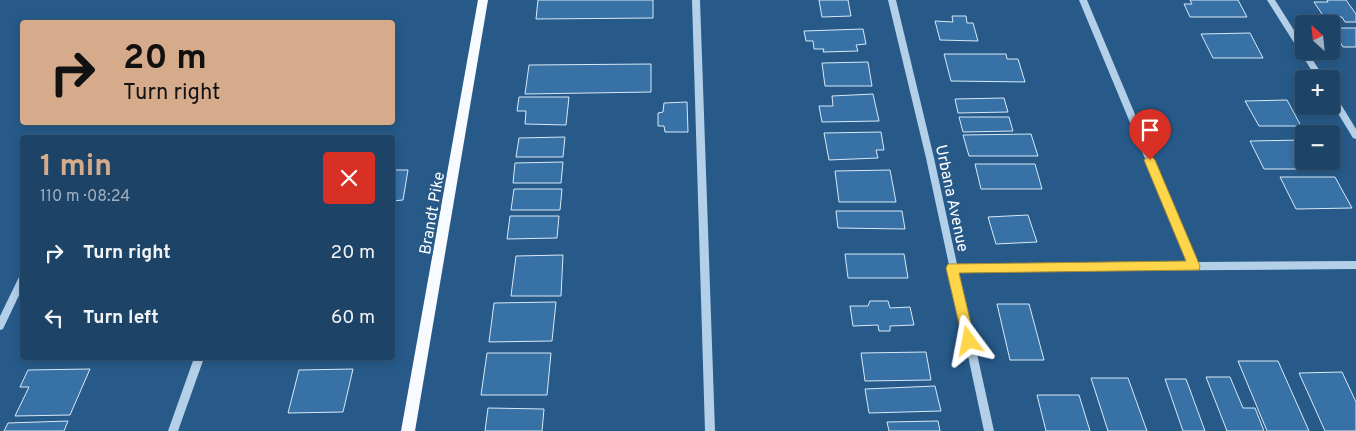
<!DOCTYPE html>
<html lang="en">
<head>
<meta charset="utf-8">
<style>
  :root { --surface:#1d4467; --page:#254b6d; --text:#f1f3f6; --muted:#a0b0c0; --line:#3b5c7b; --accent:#d6ab8b }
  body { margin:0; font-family:Overpass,sans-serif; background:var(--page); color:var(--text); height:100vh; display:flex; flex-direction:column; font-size:19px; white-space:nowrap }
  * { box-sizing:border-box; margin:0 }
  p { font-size:16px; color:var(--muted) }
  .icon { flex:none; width:28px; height:28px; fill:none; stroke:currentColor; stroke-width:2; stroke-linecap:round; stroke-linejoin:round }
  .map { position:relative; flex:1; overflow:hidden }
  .sheet { position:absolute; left:20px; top:135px; width:375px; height:225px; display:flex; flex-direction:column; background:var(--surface); border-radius:5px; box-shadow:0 2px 8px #0003,0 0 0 1px var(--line) }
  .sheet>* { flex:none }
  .guide { position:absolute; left:20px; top:20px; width:375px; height:105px; border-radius:5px; box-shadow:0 2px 8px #0003,0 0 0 1px var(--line); background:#d6ab8b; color:#111; overflow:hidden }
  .needle { width:32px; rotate:333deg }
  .fabs { position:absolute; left:1295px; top:15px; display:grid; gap:10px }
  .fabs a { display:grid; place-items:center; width:45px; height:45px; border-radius:5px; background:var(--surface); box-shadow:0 2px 8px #0003,0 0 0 1px var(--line); font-size:25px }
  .pin { position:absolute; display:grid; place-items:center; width:42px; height:42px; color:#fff; margin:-51px -21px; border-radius:50% 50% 50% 0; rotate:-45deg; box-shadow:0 0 5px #0007 }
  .pin .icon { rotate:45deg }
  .me { position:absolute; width:55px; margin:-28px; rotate:347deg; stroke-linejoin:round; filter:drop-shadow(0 0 4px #0008) }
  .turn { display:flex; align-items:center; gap:18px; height:105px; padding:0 20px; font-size:22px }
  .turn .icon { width:65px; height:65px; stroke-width:2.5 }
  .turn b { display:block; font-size:35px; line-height:42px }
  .round { display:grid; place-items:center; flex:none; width:52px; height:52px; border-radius:5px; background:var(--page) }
  .head { display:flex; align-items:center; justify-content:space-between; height:85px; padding:0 20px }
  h1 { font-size:30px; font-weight:700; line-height:38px; color:var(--accent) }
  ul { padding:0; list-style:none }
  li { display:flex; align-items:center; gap:15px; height:65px; padding:0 20px }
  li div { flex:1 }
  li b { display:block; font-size:19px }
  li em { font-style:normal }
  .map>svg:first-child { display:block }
  .building { fill:#3871a5; stroke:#d8e9f7 }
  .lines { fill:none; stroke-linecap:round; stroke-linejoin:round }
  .minor { fill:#b4d0e9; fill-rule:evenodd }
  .major { fill:#f7fafe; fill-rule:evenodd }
  .route { fill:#ffd54a; stroke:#a68a30 }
  .labels { text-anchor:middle; stroke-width:5; stroke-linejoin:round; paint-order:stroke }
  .street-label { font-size:16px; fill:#fff; stroke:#275a89 }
</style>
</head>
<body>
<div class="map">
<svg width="1356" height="431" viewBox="0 0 1356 431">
  <rect width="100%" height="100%" fill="#275a89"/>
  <g class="building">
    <polygon points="538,0 653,0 653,18 536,19"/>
    <polygon points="819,0 848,0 851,16 822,17"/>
    <polygon points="1190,0 1238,0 1247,17 1190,17 1184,4 1192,4"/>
    <polygon points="1327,0 1346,0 1356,14 1356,22 1345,22 1342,17 1324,17 1314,2 1328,2"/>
    <polygon points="952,16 966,16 967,23 973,23 978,41 940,40 935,21 953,22"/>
    <polygon points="1331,28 1356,28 1356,47 1343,47"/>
    <polygon points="863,29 866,44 856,45 858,51 823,52 824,49 814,49 813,41 806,41 804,31"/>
    <polygon points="1250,33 1263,58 1213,58 1201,34"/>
    <polygon points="944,54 1006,54 1007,59 1018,59 1025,82 951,81"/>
    <polygon points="868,62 872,86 825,86 822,63"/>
    <polygon points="651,64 651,92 525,94 529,65"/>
    <polygon points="873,94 879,121 822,122 819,106 833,106 832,96"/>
    <polygon points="519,97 569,97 566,125 525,124 526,111 517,111"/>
    <polygon points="1004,98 1008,112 958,113 955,99"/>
    <polygon points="1287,100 1301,126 1259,126 1245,101"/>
    <polygon points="687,102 688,132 665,132 664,126 658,126 658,113 663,112 664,103"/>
    <polygon points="959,117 1009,117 1013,131 963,132"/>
    <polygon points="881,132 884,150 876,150 878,158 829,160 824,133"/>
    <polygon points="1031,134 1038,156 969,156 963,135"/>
    <polygon points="565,137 563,157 516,157 519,138"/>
    <polygon points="1304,140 1304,161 1327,161 1331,169 1264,169 1250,141"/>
    <polygon points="563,162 561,183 513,183 515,163"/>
    <polygon points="975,164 1035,164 1042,189 981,189"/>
    <polygon points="392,170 408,170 403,200 392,201"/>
    <polygon points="890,170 896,202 839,202 835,171"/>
    <polygon points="1280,177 1335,177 1352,208 1296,209"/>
    <polygon points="514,189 562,189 560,210 511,210"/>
    <polygon points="836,211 902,211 905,229 838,228"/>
    <polygon points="1028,215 1037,242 996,244 988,217"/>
    <polygon points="510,216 559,216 557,238 507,239"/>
    <polygon points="845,254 904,254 908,278 848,278"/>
    <polygon points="563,255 561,296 511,296 516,256"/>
    <polygon points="870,301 888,301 890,308 910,307 914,325 890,326 890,331 879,331 878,325 853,326 850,306 868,306"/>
    <polygon points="556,302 552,341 489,342 494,303"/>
    <polygon points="997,304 1029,304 1044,360 1010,360"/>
    <polygon points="926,352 931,380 865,381 861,353"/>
    <polygon points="487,353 551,353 547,395 481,395"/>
    <polygon points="1238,361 1278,361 1309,431 1267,431"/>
    <polygon points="90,369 70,415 15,416 29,387 20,387 28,370"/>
    <polygon points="353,369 343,412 288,413 299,370"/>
    <polygon points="1342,372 1356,402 1356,431 1325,431 1299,373"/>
    <polygon points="1206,377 1230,377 1243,408 1255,408 1264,431 1227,431"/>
    <polygon points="1091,378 1128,378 1147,431 1108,431"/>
    <polygon points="1165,379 1186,379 1205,431 1183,431"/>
    <polygon points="935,386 941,411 869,413 865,389"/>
    <polygon points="1037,395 1079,395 1090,431 1046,431"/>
    <polygon points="488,408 544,409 542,431 485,431"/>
    <polygon points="68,421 64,431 4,431 8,423"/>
    <polygon points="938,421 940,431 889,431 887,422"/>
  </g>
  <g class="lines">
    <g class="minor">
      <polygon points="692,0 700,0 715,431 705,431"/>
      <polygon points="888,0 896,0 934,158 957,264 1188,262 1079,0 1087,0 1197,262 1356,261 1356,269 959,272 994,431 984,431 950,271 947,268 949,265 926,158"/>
      <polygon points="1267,0 1275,0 1304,46 1304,51 1307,51 1325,79 1317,79"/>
      <polygon points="1331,92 1334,93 1356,129 1356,139 1353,138 1331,102"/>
      <polygon points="22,276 22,289 3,329 0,330 0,316 19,277"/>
      <polygon points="194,358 204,358 178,431 168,431"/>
    </g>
    <polygon class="major" points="478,0 488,0 415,431 401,431"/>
  </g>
  <polygon class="route" points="1150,155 1155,160 1200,266 1199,270 959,273 975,341 973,345 969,347 964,345 946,268 948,264 1186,261 1144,160"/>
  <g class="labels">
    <g class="street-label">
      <text transform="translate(953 198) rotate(78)" y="6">Urbana Avenue</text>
      <text transform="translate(431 213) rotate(-80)" y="6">Brandt Pike</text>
    </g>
  </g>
</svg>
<div class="fabs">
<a><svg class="needle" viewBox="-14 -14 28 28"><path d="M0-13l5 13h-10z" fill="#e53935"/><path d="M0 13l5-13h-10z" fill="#a0b0c0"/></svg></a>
<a>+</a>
<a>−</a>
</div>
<div class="pin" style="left:1150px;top:160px;background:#d93025"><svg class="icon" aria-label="arrive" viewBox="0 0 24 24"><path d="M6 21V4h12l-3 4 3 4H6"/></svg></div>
<svg class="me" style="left:969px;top:341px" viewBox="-20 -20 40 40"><path d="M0-17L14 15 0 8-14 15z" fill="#ffd54a" stroke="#fff" stroke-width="4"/></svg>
<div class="guide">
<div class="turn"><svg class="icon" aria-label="right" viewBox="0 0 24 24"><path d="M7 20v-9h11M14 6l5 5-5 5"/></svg><div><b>20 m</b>Turn right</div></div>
</div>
<section class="sheet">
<div class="head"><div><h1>1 min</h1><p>110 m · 08:24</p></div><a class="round" style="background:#d93025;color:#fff"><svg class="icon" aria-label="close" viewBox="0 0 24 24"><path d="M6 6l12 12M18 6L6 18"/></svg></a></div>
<ul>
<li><svg class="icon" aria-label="right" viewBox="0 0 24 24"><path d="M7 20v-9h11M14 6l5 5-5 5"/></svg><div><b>Turn right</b></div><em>20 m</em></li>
<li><svg class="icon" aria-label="left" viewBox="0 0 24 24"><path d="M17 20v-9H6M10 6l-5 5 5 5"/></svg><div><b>Turn left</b></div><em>60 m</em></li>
</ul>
</section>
</div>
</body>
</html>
